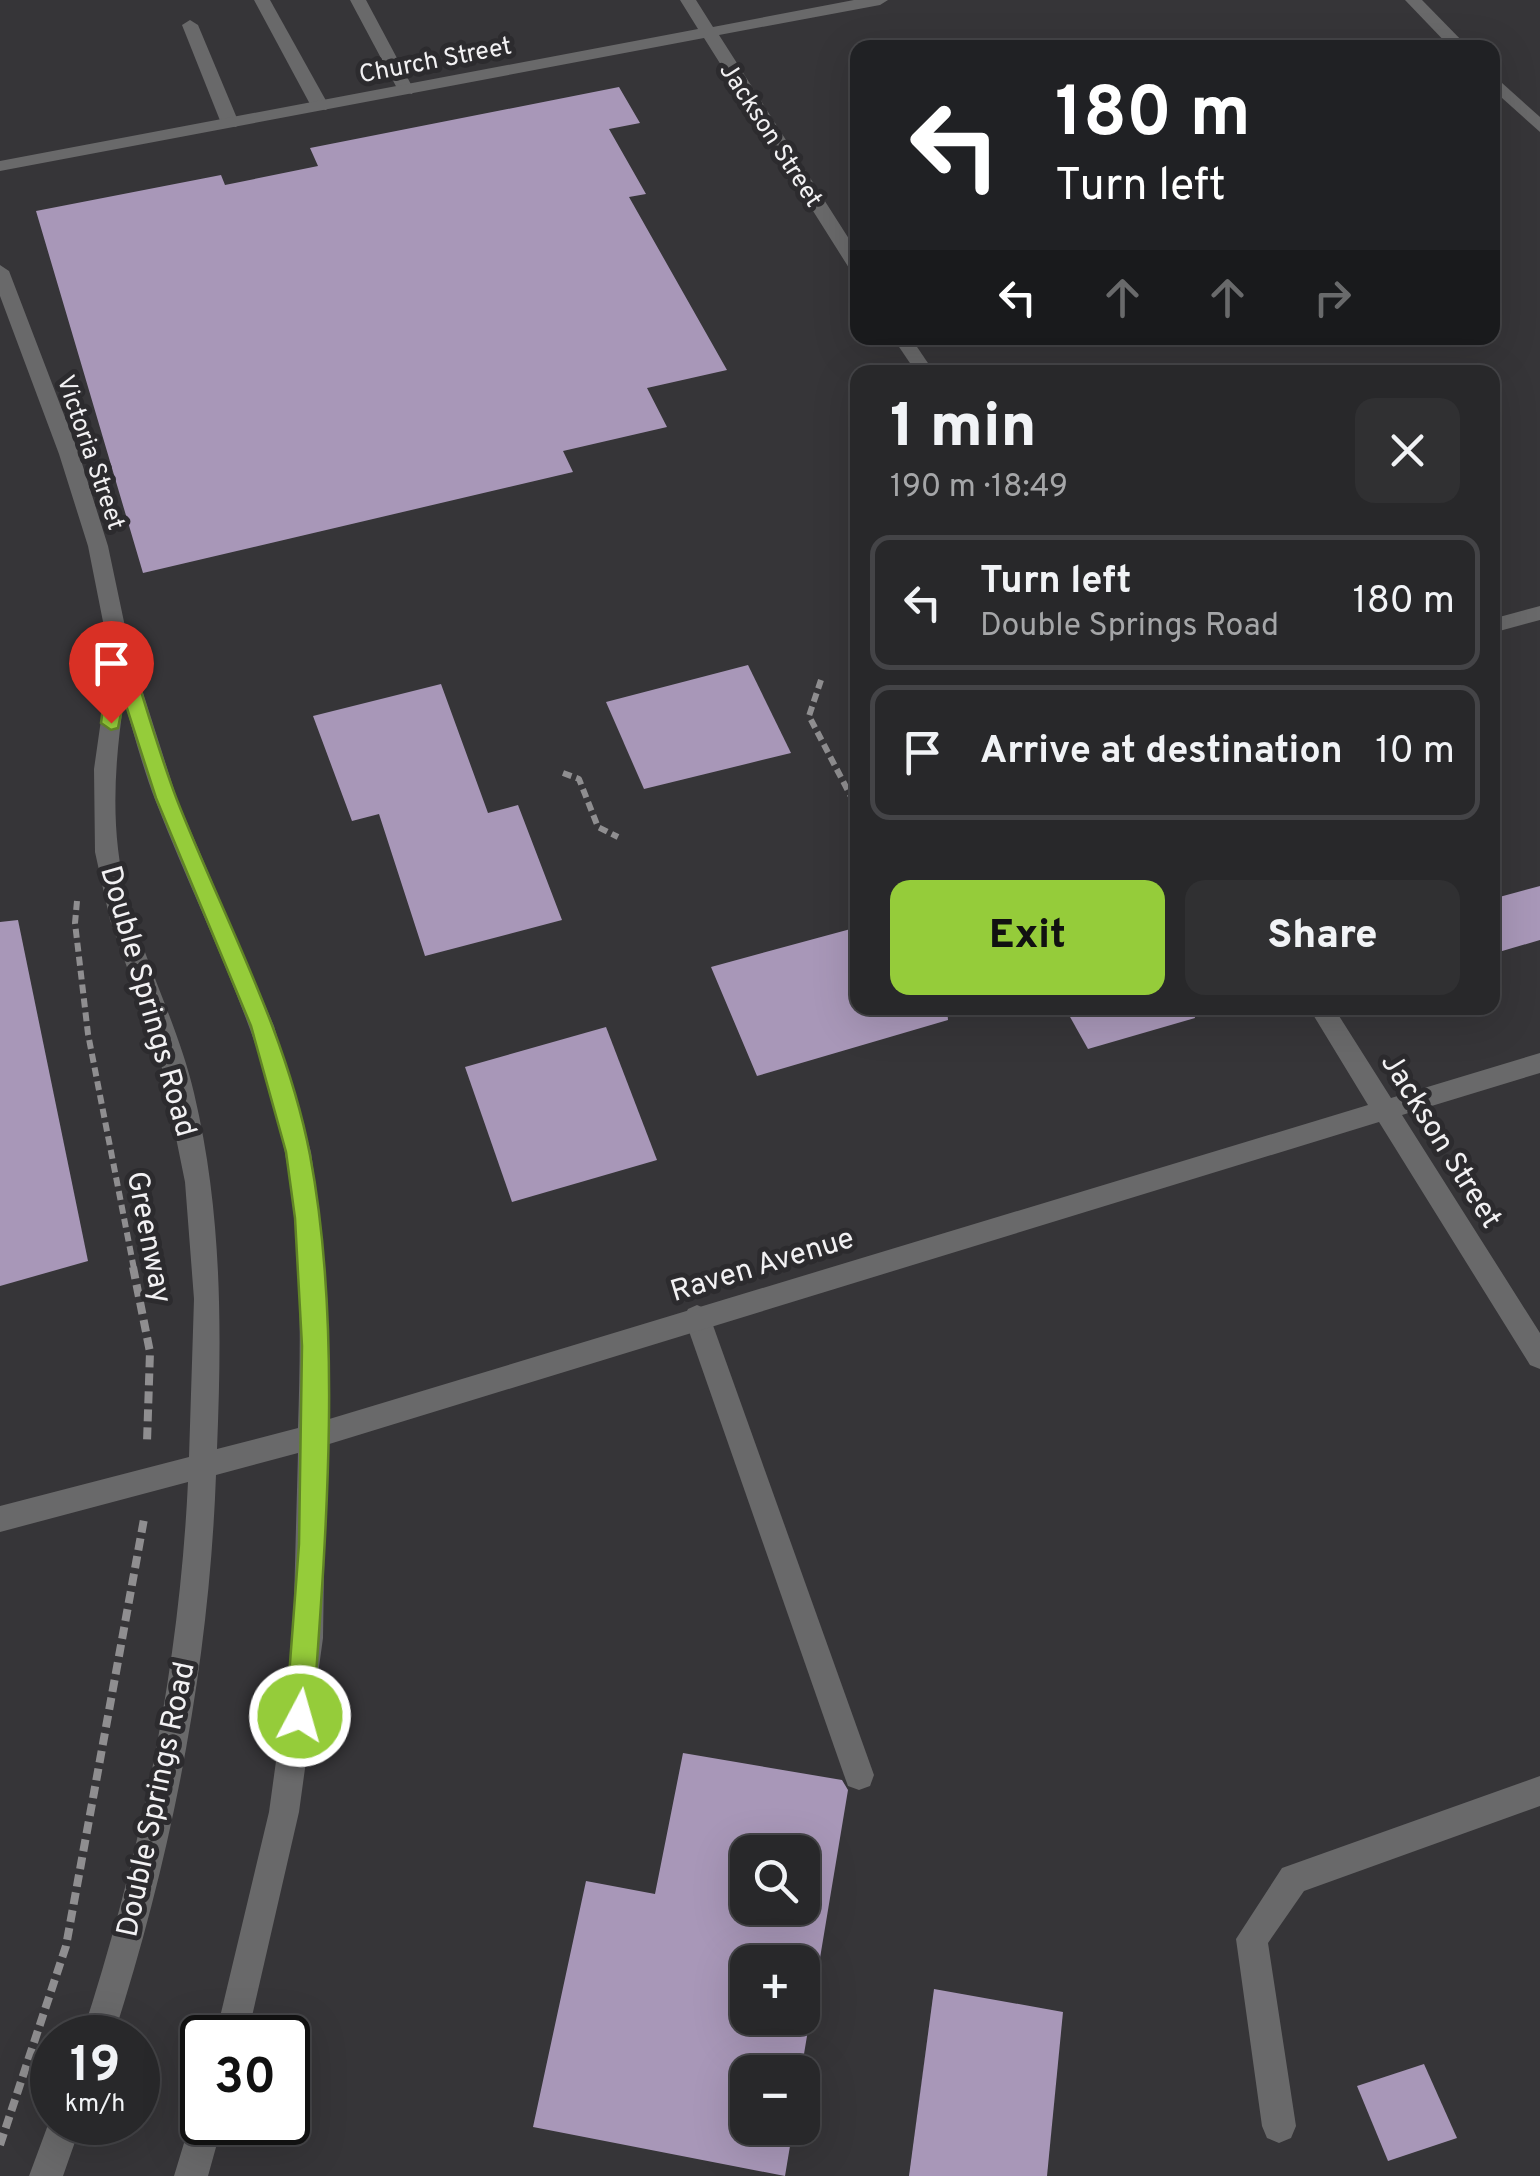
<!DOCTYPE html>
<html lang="en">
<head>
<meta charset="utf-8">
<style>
  :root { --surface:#28282a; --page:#303032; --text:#f1f3f6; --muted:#a5a6a8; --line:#444447; --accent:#95cc3a }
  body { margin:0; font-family:Overpass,sans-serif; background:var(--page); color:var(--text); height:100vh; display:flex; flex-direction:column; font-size:38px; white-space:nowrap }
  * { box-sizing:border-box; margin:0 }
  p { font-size:32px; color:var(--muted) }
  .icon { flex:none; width:55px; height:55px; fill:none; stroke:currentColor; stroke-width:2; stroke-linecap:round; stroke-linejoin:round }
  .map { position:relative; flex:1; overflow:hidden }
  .drawer { position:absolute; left:850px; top:365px; width:650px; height:650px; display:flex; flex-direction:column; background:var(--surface); border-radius:20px; box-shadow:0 10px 40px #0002,0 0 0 2px var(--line) }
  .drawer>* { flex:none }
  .top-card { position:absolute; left:850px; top:40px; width:650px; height:305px; border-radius:20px; box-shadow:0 10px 40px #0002,0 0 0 2px var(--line); background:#202124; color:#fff; overflow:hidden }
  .buttons { position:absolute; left:730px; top:1835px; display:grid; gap:20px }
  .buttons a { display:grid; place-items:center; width:90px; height:90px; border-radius:20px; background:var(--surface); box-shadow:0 10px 40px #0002,0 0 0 2px var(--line); font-size:50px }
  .speed { position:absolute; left:30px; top:2015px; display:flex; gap:20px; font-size:50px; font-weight:700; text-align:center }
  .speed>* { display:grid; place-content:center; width:130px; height:130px; border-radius:50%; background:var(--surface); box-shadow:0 10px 40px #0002,0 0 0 2px var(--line); line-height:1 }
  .speed small { font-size:25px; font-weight:400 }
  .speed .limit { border:5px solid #111; border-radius:15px; background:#fff; color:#111 }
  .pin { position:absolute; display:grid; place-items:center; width:85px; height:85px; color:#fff; margin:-102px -42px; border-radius:50% 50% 50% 0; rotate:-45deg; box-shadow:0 0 10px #0007 }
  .pin .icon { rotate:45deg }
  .me { position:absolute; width:110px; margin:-55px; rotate:6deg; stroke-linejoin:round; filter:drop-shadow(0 0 8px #0008) }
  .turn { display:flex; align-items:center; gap:35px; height:210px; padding:0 40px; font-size:45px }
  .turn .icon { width:130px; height:130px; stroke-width:2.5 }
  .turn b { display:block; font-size:70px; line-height:85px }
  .lanes { display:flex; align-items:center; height:95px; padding:0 40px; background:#0003; justify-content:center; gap:50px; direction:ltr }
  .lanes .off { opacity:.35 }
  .round { display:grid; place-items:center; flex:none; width:105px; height:105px; border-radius:20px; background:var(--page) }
  .overview { display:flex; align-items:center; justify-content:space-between; height:170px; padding:0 40px }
  h1 { font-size:60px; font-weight:800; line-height:75px }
  .action { display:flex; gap:20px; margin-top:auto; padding:20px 40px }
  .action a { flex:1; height:115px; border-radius:20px; background:var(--accent); color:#111; font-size:40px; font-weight:800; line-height:115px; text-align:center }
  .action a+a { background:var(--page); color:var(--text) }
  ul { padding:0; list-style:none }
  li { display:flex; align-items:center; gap:30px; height:135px; margin:0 20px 15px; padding:0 20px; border:5px solid var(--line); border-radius:20px }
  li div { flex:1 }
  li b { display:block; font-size:38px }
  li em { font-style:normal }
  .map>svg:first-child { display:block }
  .building { fill:#a897b8; fill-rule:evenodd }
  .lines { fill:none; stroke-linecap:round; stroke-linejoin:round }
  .path-far1 { stroke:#8f8e90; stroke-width:6; stroke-dasharray:9 5; stroke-linecap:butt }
  .path { stroke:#8f8e90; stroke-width:8; stroke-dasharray:12 6; stroke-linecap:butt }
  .lane { fill:#69696a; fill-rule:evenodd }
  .street { fill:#69696a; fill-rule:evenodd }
  .route { fill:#95cc3a; stroke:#618526; stroke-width:2.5 }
  .labels { text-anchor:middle; stroke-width:10; stroke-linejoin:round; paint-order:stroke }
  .far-street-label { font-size:25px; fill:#f2f1f3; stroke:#2c2b2e }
  .street-label { font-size:30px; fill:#f2f1f3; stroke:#2c2b2e }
</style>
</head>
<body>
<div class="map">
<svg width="1540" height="2176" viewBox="0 0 1540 2176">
  <rect width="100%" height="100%" fill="#363538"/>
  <g class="building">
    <polygon points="619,87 640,123 609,129 646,194 629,197 727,370 647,388 667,427 563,451 573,472 143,573 36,211 221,175 225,185 318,166 310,148"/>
    <polygon points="748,665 791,753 644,789 606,702"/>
    <polygon points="441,684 488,813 518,805 562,920 425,956 379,814 352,821 313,716"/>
    <polygon points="1540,886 1540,940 1492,954 1492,899"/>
    <polygon points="18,920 88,1261 0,1286 0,922"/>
    <polygon points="858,927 858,1008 947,1008 948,1020 757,1076 711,967"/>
    <polygon points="1065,1008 1193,1008 1195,1018 1088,1049"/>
    <polygon points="606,1027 657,1160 512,1202 465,1067"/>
    <path d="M683,1753L842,1780L848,1790L801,2072H748V2128H793L785,2176L533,2127L586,1881L655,1894ZM748,1852H802V1908H748ZM748,1962H802V2018H748Z"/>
    <polygon points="934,1989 1063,2012 1047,2176 909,2176"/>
    <polygon points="1424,2064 1457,2138 1388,2161 1357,2086"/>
  </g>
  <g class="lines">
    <g class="path-far1">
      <polyline points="821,680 809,716 858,810"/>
      <polyline points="563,773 579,779 598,827 618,837"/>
      <polyline points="853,836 858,825"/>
      <polyline points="77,901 75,923 88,1034 134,1269"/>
    </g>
    <g class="path">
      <polyline points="133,1267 150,1352 147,1442"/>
      <polyline points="0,2145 66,1946 144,1519"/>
    </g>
    <g class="lane">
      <polygon points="254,0 270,0 329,106 326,110 311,106"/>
      <polygon points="350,0 366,0 414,90 412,94 398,90"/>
      <polygon points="190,20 198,25 239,123 236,127 221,123 182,25"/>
      <polygon points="697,1305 706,1309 710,1317 874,1775 870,1786 859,1790 848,1786 844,1775 684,1317 688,1309"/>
      <polygon points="1540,1776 1540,1806 1304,1891 1268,1943 1296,2126 1291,2138 1279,2143 1267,2138 1262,2126 1236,1939 1282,1868"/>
    </g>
    <g class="street">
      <polygon points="680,0 696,0 713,27 854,0 888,0 880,5 719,35 858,253 858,273 849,268 704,38 0,171 0,161 698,29"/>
      <polygon points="1405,0 1422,0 1469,48 1451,48"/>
      <polygon points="1492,74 1540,117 1540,132 1492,89"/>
      <path d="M0,265L9,271L79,454L108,546L131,655L177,799L274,1026L311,1152L320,1219L328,1346L326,1420L1368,1105L1309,1008H1334L1391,1098L1540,1053V1073L1402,1115L1540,1333V1369L1530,1365L1379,1122L326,1445L323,1638L299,1812L247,2038H215L269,1812L293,1638L298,1453L216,1475C209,1667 172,1855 113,2038H81C140,1858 179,1672 188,1482L0,1532V1506L189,1457L194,1299L185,1182L160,1059L110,920L95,852L94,769L110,657L88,546L59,454L0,296ZM124,700C134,734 143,769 156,802C201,918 262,1030 285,1153C302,1243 301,1338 298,1428L217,1449C222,1328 222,1211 194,1093C178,1025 145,964 127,897C110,833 114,766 124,700Z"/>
      <polygon points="893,338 911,338 934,372 916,372"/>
      <polygon points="1540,606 1540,620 1492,633 1492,619"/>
      <polygon points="202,2107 202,2122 223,2122 208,2176 174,2176 194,2110"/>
      <polygon points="52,2114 52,2122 82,2122 63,2176 29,2176"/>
    </g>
  </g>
  <path class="route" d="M120,649L130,656C145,703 159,753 177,800C223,917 286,1030 310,1155C343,1329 326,1539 313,1716L309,1725L300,1729L290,1725L286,1716L299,1544L302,1346L295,1218L286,1152L251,1026L156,798L124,699L118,728L111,730L101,723L110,656Z"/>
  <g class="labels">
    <g class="far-street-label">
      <text transform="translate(435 59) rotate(-11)" y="9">Church Street</text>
      <text transform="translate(772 134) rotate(57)" y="9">Jackson Street</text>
      <text transform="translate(92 452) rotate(71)" y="9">Victoria Street</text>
    </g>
    <g class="street-label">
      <text transform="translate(149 1001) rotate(74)" y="10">Double Springs Road</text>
      <text transform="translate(1442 1140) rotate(58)" y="10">Jackson Street</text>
      <text transform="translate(150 1237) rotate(79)" y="10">Greenway</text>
      <text transform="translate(762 1264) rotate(-17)" y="10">Raven Avenue</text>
      <text transform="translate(155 1799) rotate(-78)" y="10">Double Springs Road</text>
    </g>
  </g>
</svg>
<div class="buttons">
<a><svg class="icon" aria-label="search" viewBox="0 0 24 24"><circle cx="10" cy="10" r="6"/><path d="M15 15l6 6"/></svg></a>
<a>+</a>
<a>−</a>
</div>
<div class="speed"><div>19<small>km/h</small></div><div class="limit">30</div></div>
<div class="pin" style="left:111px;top:723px;background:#d93025"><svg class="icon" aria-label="arrive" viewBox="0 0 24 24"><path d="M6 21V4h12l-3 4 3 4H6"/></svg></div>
<svg class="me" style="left:300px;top:1716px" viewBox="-20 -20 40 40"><circle r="17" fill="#95cc3a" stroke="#fff" stroke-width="3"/><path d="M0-11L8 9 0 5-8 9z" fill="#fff"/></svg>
<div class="top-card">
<div class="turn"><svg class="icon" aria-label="left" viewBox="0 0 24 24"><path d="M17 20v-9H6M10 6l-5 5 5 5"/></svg><div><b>180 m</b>Turn left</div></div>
<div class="lanes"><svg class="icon" aria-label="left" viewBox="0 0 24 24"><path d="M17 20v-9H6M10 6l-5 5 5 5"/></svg><svg class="icon off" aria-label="ahead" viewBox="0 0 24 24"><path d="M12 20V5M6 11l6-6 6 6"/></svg><svg class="icon off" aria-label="ahead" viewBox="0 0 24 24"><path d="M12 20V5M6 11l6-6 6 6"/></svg><svg class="icon off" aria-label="right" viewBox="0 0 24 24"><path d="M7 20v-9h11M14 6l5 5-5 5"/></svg></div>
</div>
<section class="drawer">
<div class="overview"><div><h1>1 min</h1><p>190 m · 18:49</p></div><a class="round"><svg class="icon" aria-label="close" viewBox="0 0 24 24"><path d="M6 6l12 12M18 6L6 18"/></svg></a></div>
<ul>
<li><svg class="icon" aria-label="left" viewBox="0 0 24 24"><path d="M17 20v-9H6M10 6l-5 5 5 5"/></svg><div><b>Turn left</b><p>Double Springs Road</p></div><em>180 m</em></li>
<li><svg class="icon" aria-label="arrive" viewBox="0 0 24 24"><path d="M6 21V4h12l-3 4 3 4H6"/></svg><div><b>Arrive at destination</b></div><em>10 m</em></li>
</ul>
<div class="action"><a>Exit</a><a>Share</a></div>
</section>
</div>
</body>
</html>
